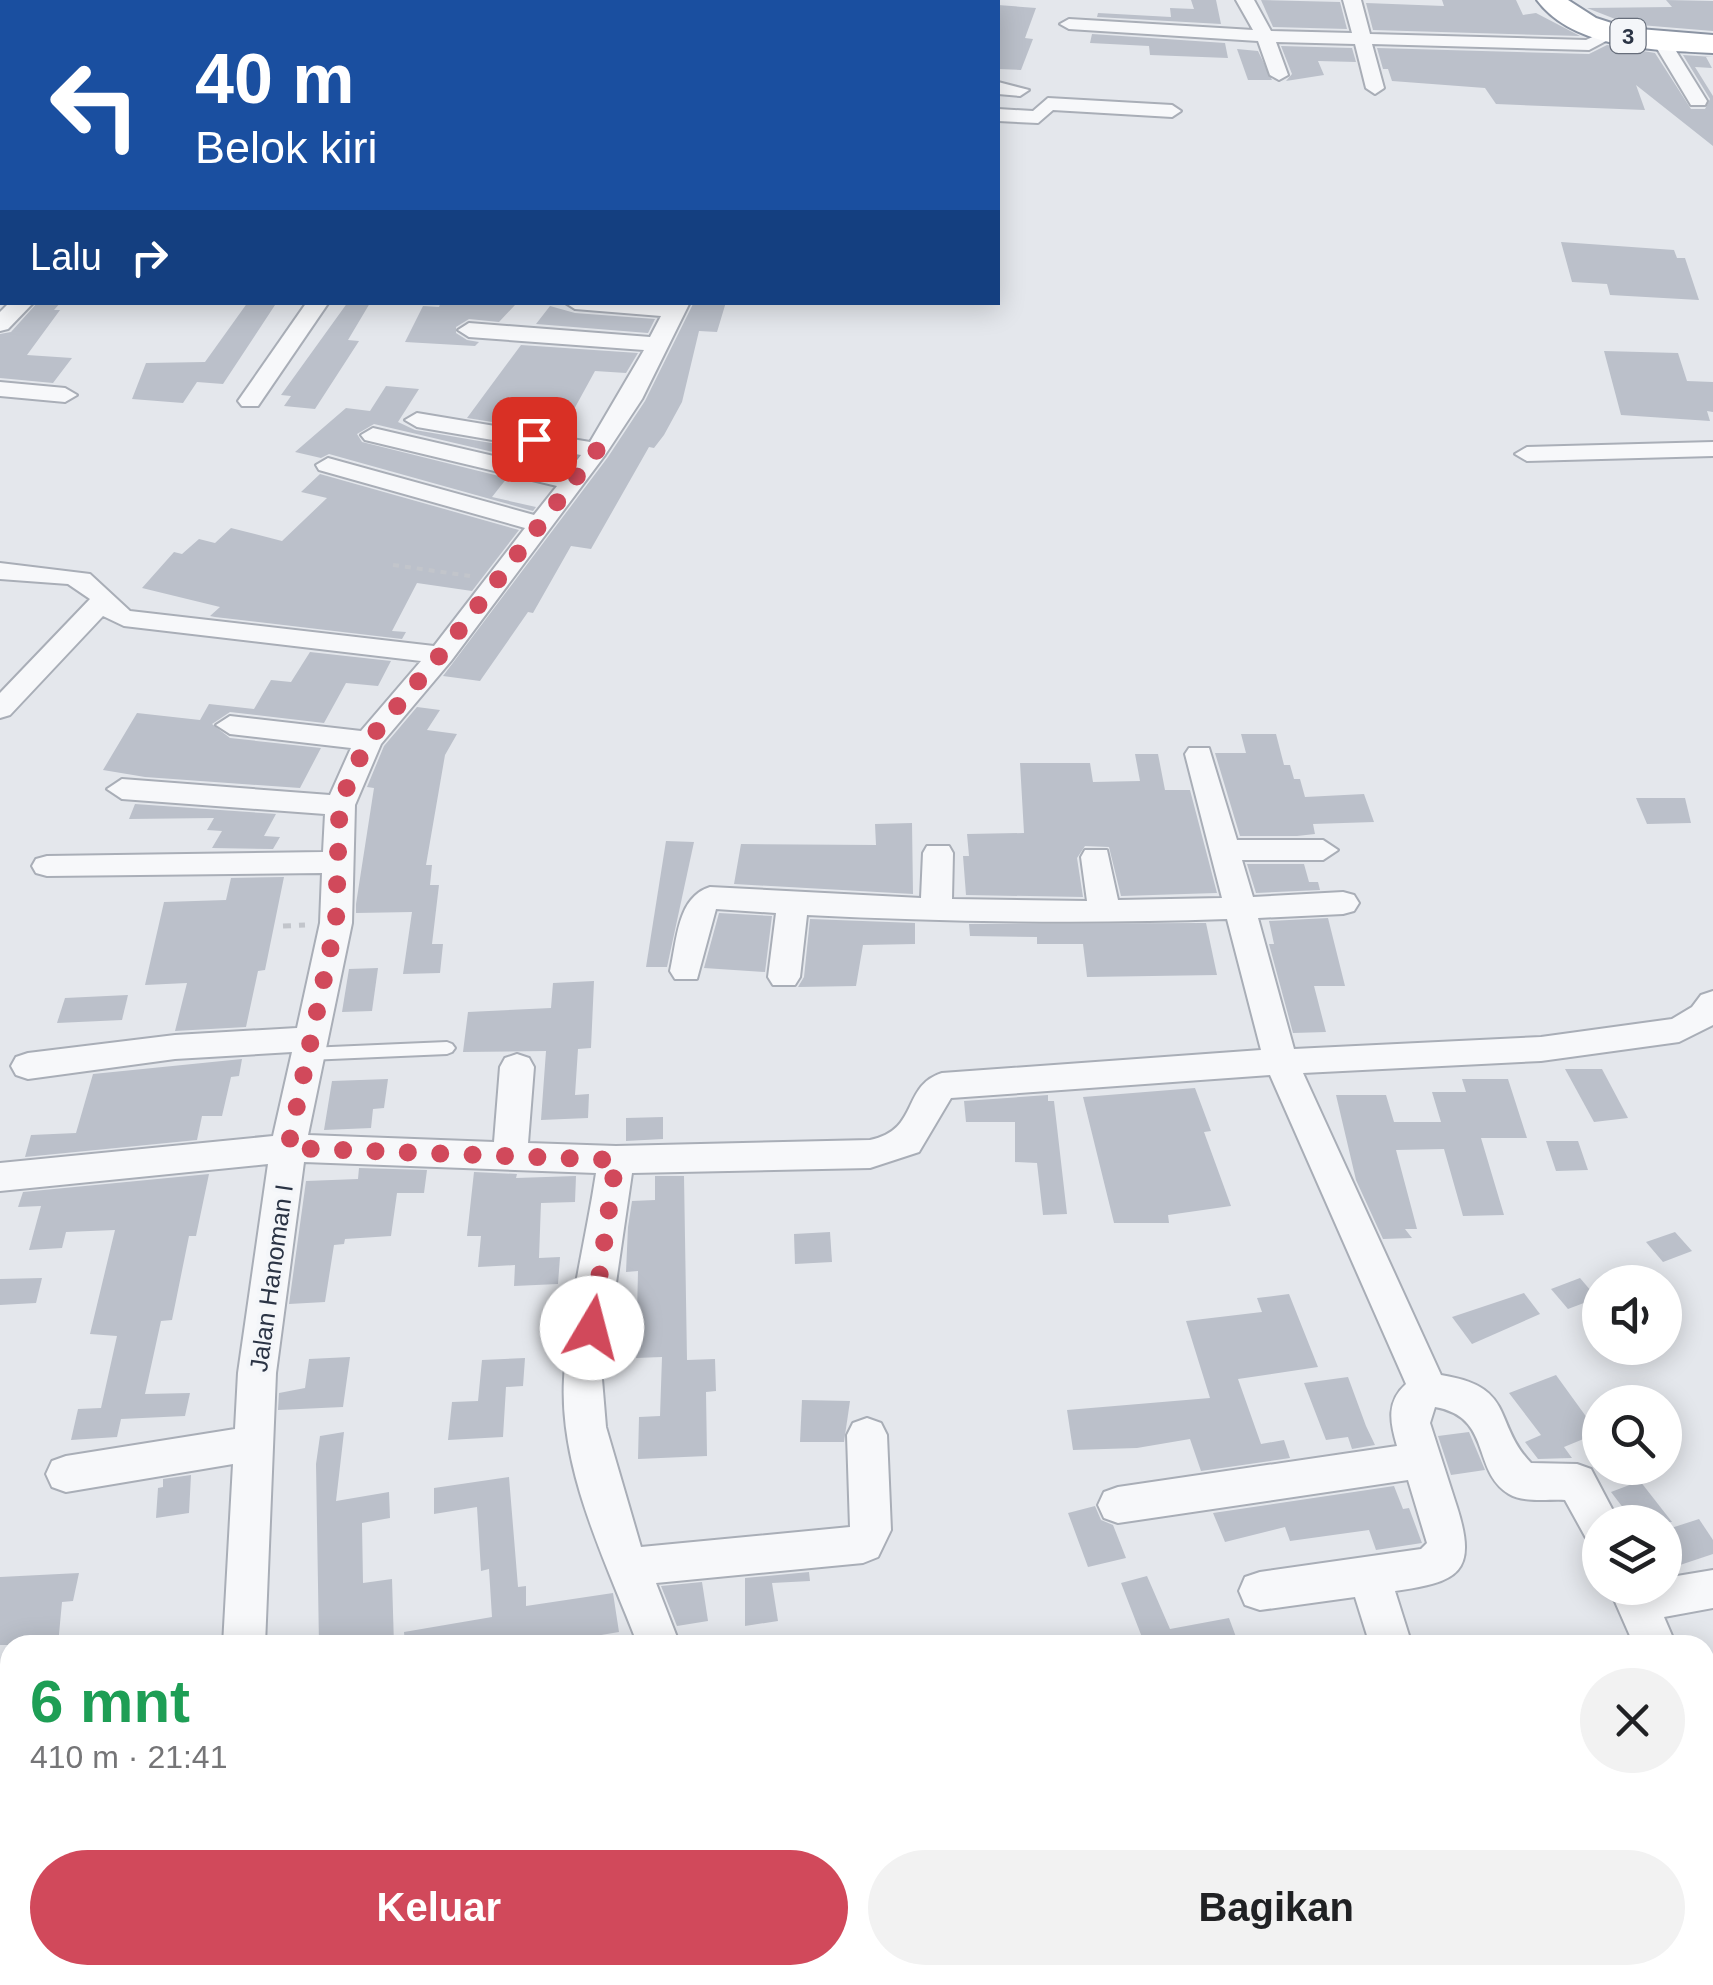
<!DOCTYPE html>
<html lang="id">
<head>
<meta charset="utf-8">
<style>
  :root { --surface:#fff; --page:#f2f2f2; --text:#202124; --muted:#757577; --accent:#d1495b }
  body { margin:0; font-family:Arial,sans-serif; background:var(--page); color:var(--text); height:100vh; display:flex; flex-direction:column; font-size:38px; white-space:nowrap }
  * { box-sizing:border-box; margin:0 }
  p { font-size:32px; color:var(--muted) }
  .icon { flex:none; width:55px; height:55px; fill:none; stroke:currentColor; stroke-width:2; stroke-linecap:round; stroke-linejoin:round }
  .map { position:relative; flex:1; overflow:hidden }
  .details { position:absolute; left:0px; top:1635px; width:1715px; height:350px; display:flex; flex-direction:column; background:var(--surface); border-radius:30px 30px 0 0; box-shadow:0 5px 25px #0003 }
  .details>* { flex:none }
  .banner { position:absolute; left:0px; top:0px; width:1000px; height:305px; box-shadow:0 5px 25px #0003; background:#1a4fa0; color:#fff; overflow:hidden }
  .fabs { position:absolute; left:1582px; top:1265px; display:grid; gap:20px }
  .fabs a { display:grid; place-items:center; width:100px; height:100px; border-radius:50%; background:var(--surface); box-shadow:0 5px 25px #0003; font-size:50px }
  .pin { position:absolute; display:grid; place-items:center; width:85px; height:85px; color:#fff; margin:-42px; border-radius:20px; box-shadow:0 5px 15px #0006 }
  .me { position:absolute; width:110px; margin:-55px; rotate:8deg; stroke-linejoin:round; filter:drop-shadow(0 0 8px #0008) }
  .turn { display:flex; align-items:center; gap:35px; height:210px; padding:0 30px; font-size:45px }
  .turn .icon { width:130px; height:130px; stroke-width:2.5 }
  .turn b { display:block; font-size:70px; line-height:85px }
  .then { display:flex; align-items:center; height:95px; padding:0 30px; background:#0003; gap:20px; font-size:38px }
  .round { display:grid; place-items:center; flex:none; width:105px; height:105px; border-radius:52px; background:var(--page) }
  .overview { display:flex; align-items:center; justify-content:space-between; height:170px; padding:0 30px }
  h1 { font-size:60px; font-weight:800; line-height:75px; color:#1e9e55 }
  .action { display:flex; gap:20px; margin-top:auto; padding:20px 30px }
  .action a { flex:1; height:115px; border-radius:60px; background:var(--accent); color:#fff; font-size:40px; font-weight:800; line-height:115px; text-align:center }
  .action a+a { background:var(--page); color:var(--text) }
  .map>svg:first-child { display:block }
  .building { fill:#bbc0ca }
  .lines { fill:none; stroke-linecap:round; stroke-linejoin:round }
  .service-casing { stroke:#a9aeb7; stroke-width:4 }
  .minor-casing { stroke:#a9aeb7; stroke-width:4 }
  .primary-casing { stroke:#a3abb8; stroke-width:54 }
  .trunk-casing { stroke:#8b94a3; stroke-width:4 }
  .path-far1 { stroke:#c2c5cb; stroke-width:4; stroke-dasharray:6 6; stroke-linecap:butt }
  .path { stroke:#c2c5cb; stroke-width:5; stroke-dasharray:8 8; stroke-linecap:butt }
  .service { fill:#f7f8fa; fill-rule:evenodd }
  .minor { fill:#f7f8fa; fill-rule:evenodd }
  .primary { stroke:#fff; stroke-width:50 }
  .trunk { fill:#fff; fill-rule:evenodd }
  .route { stroke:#d1495b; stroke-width:18; stroke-dasharray:0 32.4 }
  .labels { text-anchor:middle; stroke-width:8; stroke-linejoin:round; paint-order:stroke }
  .shield { fill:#f4f6f9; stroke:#676e7b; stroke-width:2.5 }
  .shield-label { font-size:22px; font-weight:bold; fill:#2b3445 }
  .street-label { font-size:25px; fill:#2b3445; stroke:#f4f6f9 }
</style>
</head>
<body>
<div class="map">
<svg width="1713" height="1985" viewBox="0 0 1713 1985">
  <rect width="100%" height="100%" fill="#e4e7ec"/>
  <g class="building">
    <polygon points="1191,0 1216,0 1221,24 1097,17 1098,13 1171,17 1170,8 1194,9"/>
    <polygon points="1261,0 1340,2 1347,29 1273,27"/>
    <polygon points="1442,0 1516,0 1523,15 1536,13 1580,36 1373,30 1366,3 1444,6"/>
    <polygon points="1666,0 1713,1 1713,31 1628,24 1587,8 1672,7"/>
    <polygon points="998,5 1036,8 1025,38 1033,39 1021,70 998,69"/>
    <polygon points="1092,34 1225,43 1228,58 1150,55 1149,46 1090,43"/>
    <polygon points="1607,45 1655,53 1691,109 1705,109 1710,99 1683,55 1713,57 1706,57 1712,68 1695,67 1713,96 1713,146 1636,85 1645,110 1496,104 1485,88 1392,81 1388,69 1383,69 1377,48 1589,54"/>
    <polygon points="1281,46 1352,48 1356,62 1318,61 1324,75 1286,81 1292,74"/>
    <polygon points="1237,49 1258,51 1272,80 1248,80"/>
    <polygon points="1561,242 1674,250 1677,258 1685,258 1699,300 1610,295 1607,284 1572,282"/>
    <polygon points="38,302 61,302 54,310 60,310 27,355 72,358 53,383 0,378 0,334 11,332"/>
    <polygon points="248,302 277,302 223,384 197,382 183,403 132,399 146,363 205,362"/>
    <polygon points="348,302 370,303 348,340 359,341 315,409 284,406 291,396 281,395"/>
    <polygon points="441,302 465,302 515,305 499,322 469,319 456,327 456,333 467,340 479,342 475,346 405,342 423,306 439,307"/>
    <polygon points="694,302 726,302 717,332 699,331 682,402 664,435 654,448 649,447 591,549 571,546 533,613 528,612 480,681 443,676 608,457 645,401"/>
    <polygon points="550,306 575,313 655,319 648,333 536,324"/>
    <polygon points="521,345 638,353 626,373 595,371 561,433 467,418"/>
    <polygon points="1604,351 1678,353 1687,381 1713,382 1713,412 1707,411 1710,421 1621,415"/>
    <polygon points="386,386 419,389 398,422 415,430 549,453 523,451 518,458 374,424 357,434 362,442 507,478 492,497 536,507 533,511 329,454 321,458 295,452 346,408 370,411"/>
    <polygon points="320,474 519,530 472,591 417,583 392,631 406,632 402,639 215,617 210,616 220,607 142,588 174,552 182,554 199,539 215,543 231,528 282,541 327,498 301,492"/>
    <polygon points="310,652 391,661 378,686 346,683 324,723 230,712 212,724 230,738 321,748 300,788 145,777 103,770 137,713 200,720 209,704 254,709 271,680 291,682"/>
    <polygon points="417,707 440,710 427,730 457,734 445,755 426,865 432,865 430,885 439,885 432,944 443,944 440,973 403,974 412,912 356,913 356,904 374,788 367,787 384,746"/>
    <polygon points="1241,734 1276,734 1284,765 1290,765 1294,779 1300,779 1305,797 1364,794 1374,822 1313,824 1315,834 1297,836 1240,836 1215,753 1246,753"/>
    <polygon points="1135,754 1158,754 1165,790 1190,790 1217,893 1121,896 1109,847 1085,846 1077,858 1083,897 966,895 963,856 969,856 967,834 1024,833 1020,763 1090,763 1093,782 1140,781"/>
    <polygon points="1636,798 1685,798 1691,823 1647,824"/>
    <polygon points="135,804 276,814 264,836 280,837 273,849 212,848 222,831 207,830 214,818 129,819"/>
    <polygon points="912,823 913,894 734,884 741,844 876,845 875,824"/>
    <polygon points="666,841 694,842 667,967 646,967"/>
    <polygon points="1247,864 1304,864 1309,882 1318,882 1320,890 1256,893"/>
    <polygon points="284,877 265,970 258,971 246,1027 175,1031 187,983 145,985 164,902 226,900 231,878"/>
    <polygon points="719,913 772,916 765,972 704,968"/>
    <polygon points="1328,918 1345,986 1314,986 1326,1032 1293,1033 1269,944 1274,944 1269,921"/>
    <polygon points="810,919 915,923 915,944 863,945 856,986 798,987 804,977"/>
    <polygon points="1206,923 1217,975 1087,977 1083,944 1037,944 1037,937 970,936 969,924"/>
    <polygon points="378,968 372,1011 342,1012 349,969"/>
    <polygon points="594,981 591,1048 578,1049 575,1095 589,1094 588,1118 541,1120 546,1051 463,1052 468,1012 551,1008 553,983"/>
    <polygon points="128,995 122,1020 57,1023 65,998"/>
    <polygon points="242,1059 239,1076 231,1077 222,1116 202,1116 197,1140 25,1157 31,1135 76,1133 93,1074"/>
    <polygon points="1565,1069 1602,1069 1628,1118 1594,1122"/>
    <polygon points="388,1079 384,1108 373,1109 371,1128 324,1130 332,1081"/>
    <polygon points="1462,1079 1508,1079 1527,1138 1481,1138 1504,1215 1463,1216 1444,1149 1396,1150 1417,1229 1405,1229 1412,1238 1383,1239 1356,1180 1336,1095 1386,1095 1394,1122 1441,1122 1432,1092 1466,1092"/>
    <polygon points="1195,1088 1211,1131 1204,1132 1231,1206 1168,1215 1169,1223 1114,1223 1083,1097"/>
    <polygon points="1048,1095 1048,1101 1054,1101 1067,1214 1043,1215 1037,1163 1015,1162 1015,1122 966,1122 964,1101"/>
    <polygon points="663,1117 663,1139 626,1141 626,1118"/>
    <polygon points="1546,1141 1578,1141 1588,1170 1556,1171"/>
    <polygon points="359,1168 427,1170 424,1193 397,1193 391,1236 345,1239 344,1244 334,1245 325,1302 289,1304 306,1181 358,1179"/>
    <polygon points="474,1172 517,1174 516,1178 576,1176 575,1202 541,1203 539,1258 560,1257 558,1284 514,1286 515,1265 478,1267 481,1236 467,1236"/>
    <polygon points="209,1174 196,1236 189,1236 172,1320 161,1321 145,1394 190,1393 185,1416 121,1419 117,1437 71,1440 78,1409 101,1408 117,1336 90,1334 115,1230 66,1232 62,1248 29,1250 41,1206 18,1207 23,1192"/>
    <polygon points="655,1176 684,1176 687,1360 715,1359 716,1391 706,1392 707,1456 638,1459 639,1417 660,1416 662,1357 636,1358 638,1271 626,1272 628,1227 632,1201 655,1200"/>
    <polygon points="830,1232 832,1262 795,1264 794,1234"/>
    <polygon points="1675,1232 1692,1251 1663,1262 1646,1242"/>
    <polygon points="42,1278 36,1303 0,1305 0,1279"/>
    <polygon points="1580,1278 1597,1298 1568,1309 1551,1289"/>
    <polygon points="1524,1293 1540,1314 1472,1344 1452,1317"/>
    <polygon points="1289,1294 1318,1367 1238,1379 1261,1444 1284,1440 1290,1458 1201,1471 1190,1439 1137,1448 1073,1450 1067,1410 1210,1398 1186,1321 1262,1312 1257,1298"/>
    <polygon points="350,1357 343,1407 278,1410 279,1393 305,1388 309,1359"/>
    <polygon points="525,1358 523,1386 506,1387 503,1437 448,1440 452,1402 478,1401 482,1360"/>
    <polygon points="1556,1375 1598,1433 1564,1447 1572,1458 1538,1459 1525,1442 1541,1435 1509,1393"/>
    <polygon points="1348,1377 1366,1426 1375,1445 1352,1449 1348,1437 1326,1440 1304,1383"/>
    <polygon points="802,1400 850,1401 844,1442 800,1442"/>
    <polygon points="344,1432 336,1501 389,1492 390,1518 362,1523 363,1583 392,1579 394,1645 319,1645 316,1464 320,1436"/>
    <polygon points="1469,1432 1485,1470 1451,1475 1438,1436"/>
    <polygon points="191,1475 189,1513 156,1518 158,1488 163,1487 163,1479"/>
    <polygon points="509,1477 518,1587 526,1586 526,1606 613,1593 619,1632 542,1645 405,1645 404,1632 492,1617 489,1569 481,1571 477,1507 434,1514 434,1488"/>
    <polygon points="1640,1481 1672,1522 1634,1522 1611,1492"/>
    <polygon points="1394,1486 1403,1509 1409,1508 1422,1543 1376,1550 1369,1530 1290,1541 1285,1527 1225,1542 1213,1513"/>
    <polygon points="1095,1506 1101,1520 1113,1525 1126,1558 1088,1567 1068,1513"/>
    <polygon points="1699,1519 1713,1540 1713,1554 1665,1570 1665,1530"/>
    <polygon points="809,1572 810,1581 772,1583 778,1621 745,1626 745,1578"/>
    <polygon points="79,1573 73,1601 62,1602 58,1645 0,1645 0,1577"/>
    <polygon points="1147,1576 1170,1629 1229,1618 1239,1645 1145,1645 1121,1583"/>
    <polygon points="702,1582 708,1621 677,1626 661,1586"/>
  </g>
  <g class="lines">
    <g class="service-casing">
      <polygon id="service" points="447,1042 452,1044 455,1048 452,1052 447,1054 308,1060 303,1058 300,1054 303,1050 308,1048"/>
    </g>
    <g class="minor-casing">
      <g id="minor">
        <polygon points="140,0 198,0 200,2 142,2"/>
        <polygon points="1236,0 1254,0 1271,31 1352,33 1343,0 1361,0 1370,34 1586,40 1614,27 1623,32 1589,50 1372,44 1384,88 1375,94 1366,88 1355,44 1276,42 1288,75 1279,80 1270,75 1258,41 1069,29 1060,24 1069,19 1253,30"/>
        <polygon points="1656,38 1668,38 1707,101 1705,105 1691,105 1653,42"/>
        <polygon points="0,78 2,79 2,90 0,90"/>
        <polygon points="998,82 1029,90 1020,96 998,94"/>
        <polygon points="1048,98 1172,105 1181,111 1172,117 1053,110 1038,123 998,121 998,109 1033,111"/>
        <rect x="0" y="123" width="2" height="12"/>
        <rect x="0" y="152" width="2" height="12"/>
        <polygon points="0,185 2,186 2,198 0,198"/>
        <rect x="0" y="251" width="2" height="12"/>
        <polygon points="10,302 34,302 8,329 0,331 0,312"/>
        <polygon points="307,302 329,302 258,406 242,406 238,401"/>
        <path d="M564,302H690L642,399L605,455L451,661L381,744L355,805L352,923L308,1135L494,1142L500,1067L505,1058L517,1054L529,1058L534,1067L528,1143L616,1146L870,1140C920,1130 901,1086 942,1073L1261,1050L1227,919C1087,924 948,922 807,915L800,977L795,985H773L768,977L776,913L716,909L697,979H675L670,971C677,941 677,897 710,887L921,898L923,853L927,846H949L953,853L952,899L1087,901L1081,857L1085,850H1107L1118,900L1222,898L1185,754L1189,748H1209L1237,840H1323L1338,850L1323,860H1242L1253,897L1343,892L1354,895L1359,903L1354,911L1343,914L1258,918L1294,1049L1541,1037L1672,1019L1692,1007L1701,995L1713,991V1025L1679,1042L1541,1061L1303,1073L1441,1375C1517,1387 1492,1422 1531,1463L1577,1464L1591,1469L1619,1522H1600V1543L1586,1538L1565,1500C1549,1499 1524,1503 1509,1494C1471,1471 1493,1417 1435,1407L1430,1423C1439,1451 1448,1479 1457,1507C1478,1573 1458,1582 1395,1591L1412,1645H1370L1355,1597L1260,1610L1245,1605L1239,1591L1245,1577L1260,1572L1421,1549L1427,1543L1408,1480L1118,1523L1104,1518L1098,1505L1104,1492L1118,1487L1397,1446C1390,1422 1386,1402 1406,1384L1270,1075L951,1098L919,1152L870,1168L632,1173L602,1379L606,1427L641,1547L850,1527L847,1435L853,1423L867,1418L881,1423L887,1435L891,1530L878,1557L863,1563L656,1583L680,1645H638C606,1562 559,1470 564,1379C567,1311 586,1240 596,1173L304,1162L276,1373L265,1645H223L233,1464L66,1492L52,1487L46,1474L52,1461L66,1456L235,1429L238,1373L268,1164L0,1191V1163L273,1136L292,1052L175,1059L28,1079L16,1075L11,1066L16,1057L28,1053L175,1035L297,1028L320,923L322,873L47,876L36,873L32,866L36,859L47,856L323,852L325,814L122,799L107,789L122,779L330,795L351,748L230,734L216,725L230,716L361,731L421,661L124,626L103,616L10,715L0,718V693L90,599L68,584L0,579V563L90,574L130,611L434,646L525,528L319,470L316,465L328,458L534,515L557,486L365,440L361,435L373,428L567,473L581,455L417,427L405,420L417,413L590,442L644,350L469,337L458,330L469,323L650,337L661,316L575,309Z"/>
        <polygon points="0,382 65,388 77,395 65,402 0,396"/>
        <polygon points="1713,442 1713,456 1527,461 1515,454 1527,447"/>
        <polygon points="1713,1570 1713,1608 1664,1617 1676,1645 1634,1645 1609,1588 1665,1588 1665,1578"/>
        <rect x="1705" y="1673" width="8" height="42"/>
        <polygon points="10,1742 10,1786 0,1788 0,1744"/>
        <polygon points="805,1975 854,1975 858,1985 809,1985"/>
      </g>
    </g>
    <g class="primary-casing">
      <g id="primary">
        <polyline points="215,2 217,0"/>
        <polyline points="0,227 2,225"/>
      </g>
    </g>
    <g class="trunk-casing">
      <path id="trunk" d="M1537,0H1568L1596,18L1627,28L1713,35V53C1658,50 1574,50 1537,0Z"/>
    </g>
    <polyline class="path-far1" points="393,565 470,576"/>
    <polyline class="path" points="283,926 305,925"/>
    <use href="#service" class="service"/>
    <use href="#minor" class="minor"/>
    <use href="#primary" class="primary"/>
    <use href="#trunk" class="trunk"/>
  </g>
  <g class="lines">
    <polyline class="route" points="534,439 597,450 441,654 368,741 348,782 339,820 336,922 288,1148 616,1160 592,1328"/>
  </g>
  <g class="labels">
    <rect class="shield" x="1610.5" y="19" width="35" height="34" rx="8"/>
    <g class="shield-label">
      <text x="1628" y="44">3</text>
    </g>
    <g class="street-label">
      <text transform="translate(271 1278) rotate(-82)" y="9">Jalan Hanoman I</text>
    </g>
  </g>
</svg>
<div class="fabs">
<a><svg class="icon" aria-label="sound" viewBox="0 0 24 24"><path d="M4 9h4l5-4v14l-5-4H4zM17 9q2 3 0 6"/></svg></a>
<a><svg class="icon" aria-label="search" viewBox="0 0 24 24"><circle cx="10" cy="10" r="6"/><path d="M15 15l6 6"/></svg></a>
<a><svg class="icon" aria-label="layers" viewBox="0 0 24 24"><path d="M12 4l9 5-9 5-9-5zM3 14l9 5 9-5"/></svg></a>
</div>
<div class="pin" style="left:534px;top:439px;background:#d93025"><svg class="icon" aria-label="arrive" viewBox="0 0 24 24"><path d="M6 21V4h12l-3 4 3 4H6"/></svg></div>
<svg class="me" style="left:592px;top:1328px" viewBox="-20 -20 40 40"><circle r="19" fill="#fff"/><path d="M0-13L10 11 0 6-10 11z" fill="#d1495b"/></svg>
<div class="banner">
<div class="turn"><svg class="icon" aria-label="left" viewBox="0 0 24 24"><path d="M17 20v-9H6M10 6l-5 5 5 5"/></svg><div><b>40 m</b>Belok kiri</div></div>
<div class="then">Lalu<svg class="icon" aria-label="right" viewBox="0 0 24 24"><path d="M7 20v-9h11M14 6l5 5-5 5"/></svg></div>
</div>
<section class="details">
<div class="overview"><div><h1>6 mnt</h1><p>410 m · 21:41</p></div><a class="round"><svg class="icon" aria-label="close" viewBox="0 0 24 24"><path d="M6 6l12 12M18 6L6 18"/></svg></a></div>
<div class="action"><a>Keluar</a><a>Bagikan</a></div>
</section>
</div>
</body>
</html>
